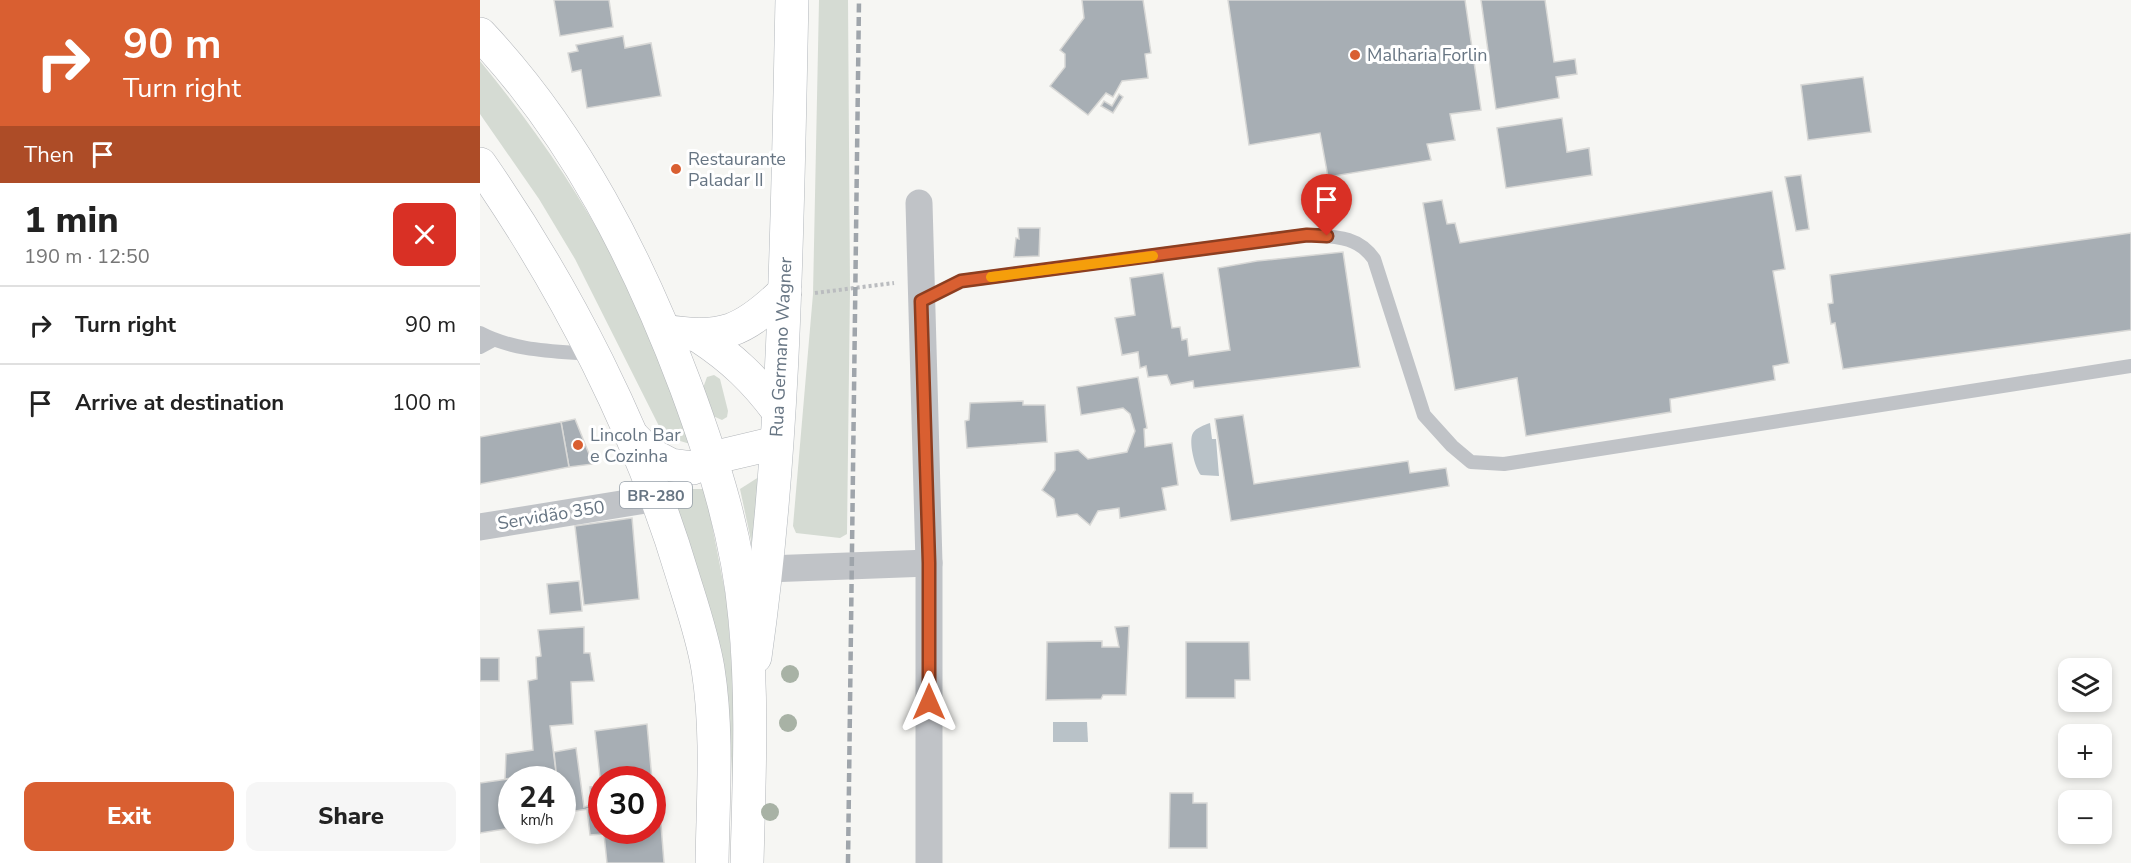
<!DOCTYPE html>
<html lang="en">
<head>
<meta charset="utf-8">
<style>
  :root { --surface:#fff; --page:#f6f6f6; --text:#222; --muted:#767676; --line:#e0e0e0; --accent:#d95f31 }
  body { margin:0; font-family:"Nunito Sans",sans-serif; background:var(--page); color:var(--text); height:100vh; display:flex; flex-direction:column; font-size:22px; white-space:nowrap }
  * { box-sizing:border-box; margin:0 }
  p { font-size:20px; color:var(--muted) }
  .icon { flex:none; width:33px; height:33px; fill:none; stroke:currentColor; stroke-width:2; stroke-linecap:round; stroke-linejoin:round }
  .map { position:relative; flex:1; overflow:hidden }
  .drawer { display:flex; flex-direction:column; background:var(--surface); width:480px }
  .drawer>* { flex:none }
  .guide { background:#d95f31; color:#fff; overflow:hidden }
  .controls { position:absolute; left:1578px; top:658px; display:grid; gap:12px }
  .controls a { display:grid; place-items:center; width:54px; height:54px; border-radius:12px; background:var(--surface); box-shadow:0 3px 9px #0003; font-size:30px }
  .speed { position:absolute; left:18px; top:766px; display:flex; gap:12px; font-size:30px; font-weight:700; text-align:center }
  .speed>* { display:grid; place-content:center; width:78px; height:78px; border-radius:50%; background:var(--surface); box-shadow:0 3px 9px #0003; line-height:1 }
  .speed small { font-size:15px; font-weight:400 }
  .speed .limit { border:9px solid #d22; background:#fff; color:#111 }
  .pin { position:absolute; display:grid; place-items:center; width:51px; height:51px; color:#fff; margin:-62px -26px; border-radius:50% 50% 50% 0; rotate:-45deg; box-shadow:0 0 6px #0007 }
  .pin .icon { rotate:45deg }
  .me { position:absolute; width:66px; margin:-33px; rotate:0deg; stroke-linejoin:round; filter:drop-shadow(0 0 4px #0008) }
  .turn { display:flex; align-items:center; gap:21px; height:126px; padding:0 24px; font-size:27px }
  .turn .icon { width:78px; height:78px; stroke-width:2.5 }
  .turn b { display:block; font-size:42px; line-height:51px }
  .then { display:flex; align-items:center; height:57px; padding:0 24px; background:#0003; gap:12px; font-size:22px }
  .round { display:grid; place-items:center; flex:none; width:63px; height:63px; border-radius:12px; background:var(--page) }
  .head { display:flex; align-items:center; justify-content:space-between; height:102px; padding:0 24px }
  h1 { font-size:36px; font-weight:800; line-height:45px }
  .cta { display:flex; gap:12px; margin-top:auto; padding:12px 24px }
  .cta a { flex:1; height:69px; border-radius:12px; background:var(--accent); color:#fff; font-size:24px; font-weight:800; line-height:69px; text-align:center }
  .cta a+a { background:var(--page); color:var(--text) }
  ul { padding:0; list-style:none }
  li { display:flex; align-items:center; gap:18px; height:78px; padding:0 24px; border-top:2px solid var(--line) }
  li div { flex:1 }
  li b { display:block; font-size:22px }
  li em { font-style:normal }
  main { display:flex; flex:1; min-height:0 }
  .map>svg:first-child { display:block }
  .green { fill:#d5dbd3 }
  .water { fill:#b9c2c8 }
  .building { fill:#a7aeb4; stroke:#d8d8d6; stroke-width:1.5 }
  .lines { fill:none; stroke-linecap:round; stroke-linejoin:round }
  .secondary-casing { stroke:#b2b7bc; stroke-width:34 }
  .highway-casing { stroke:#b3b6ba; stroke-width:34 }
  .path { stroke:#babcbf; stroke-width:4; stroke-dasharray:3 3; stroke-linecap:butt }
  .lane { stroke:#c0c3c7; stroke-width:14 }
  .street { stroke:#c0c3c7; stroke-width:27 }
  .secondary { stroke:#fff; stroke-width:33 }
  .highway { stroke:#fff; stroke-width:33 }
  .rail { stroke:#9fa5ab; stroke-width:4.5; stroke-dasharray:9 4.5; stroke-linecap:butt }
  .tree { fill:#a8b2a5 }
  .route-casing { stroke:#8d3e20; stroke-width:15 }
  .route { stroke:#d95f31; stroke-width:10 }
  .slow { stroke:#f59e0b; stroke-width:10 }
  .poi-dot { fill:#d95f31; stroke:#fff; stroke-width:2 }
  .labels { text-anchor:middle; stroke-width:6; stroke-linejoin:round; paint-order:stroke }
  .shield { fill:#fff; stroke:#959ea8; stroke-width:1.5 }
  .shield-label { font-size:16px; font-weight:bold; fill:#677583 }
  .poi-label { font-size:18px; fill:#677583; stroke:#fff; text-anchor:start }
  .street-label { font-size:18px; fill:#677583; stroke:#fff }
</style>
</head>
<body>
<main>
<section class="drawer">
<div class="guide">
<div class="turn"><svg class="icon" aria-label="right" viewBox="0 0 24 24"><path d="M7 20v-9h11M14 6l5 5-5 5"/></svg><div><b>90 m</b>Turn right</div></div>
<div class="then">Then<svg class="icon" aria-label="arrive" viewBox="0 0 24 24"><path d="M6 21V4h12l-3 4 3 4H6"/></svg></div>
</div>
<div class="head"><div><h1>1 min</h1><p>190 m · 12:50</p></div><a class="round" style="background:#d93025;color:#fff"><svg class="icon" aria-label="close" viewBox="0 0 24 24"><path d="M6 6l12 12M18 6L6 18"/></svg></a></div>
<ul>
<li><svg class="icon" aria-label="right" viewBox="0 0 24 24"><path d="M7 20v-9h11M14 6l5 5-5 5"/></svg><div><b>Turn right</b></div><em>90 m</em></li>
<li><svg class="icon" aria-label="arrive" viewBox="0 0 24 24"><path d="M6 21V4h12l-3 4 3 4H6"/></svg><div><b>Arrive at destination</b></div><em>100 m</em></li>
</ul>
<div class="cta"><a>Exit</a><a>Share</a></div>
</section>
<div class="map">
<svg width="1651" height="863" viewBox="0 0 1651 863">
  <rect width="100%" height="100%" fill="#f6f6f3"/>
  <g class="green">
    <polygon points="339,0 368,0 370,289 367,534 360,538 316,533 313,526 333,294"/>
    <path d="M0,61C69,145 131,239 172,341C186,375 197,410 210,444L184,436L95,259L59,199L0,114Z"/>
    <polygon points="234,375 240,379 248,411 247,417 242,420 233,416 223,388 227,377"/>
    <polygon points="282,475 272,545 260,489"/>
    <path d="M190,482L207,489H225L247,602L256,724L257,787L252,786C252,680 219,582 190,482Z"/>
  </g>
  <g class="water">
    <path d="M730,423L732,439H736L739,476L721,475C715,469 708,441 713,433C716,428 724,425 730,423Z"/>
    <polygon points="573,722 607,722 608,742 573,742"/>
  </g>
  <g class="building">
    <polygon points="74,0 129,0 133,27 80,36"/>
    <polygon points="602,0 663,0 671,53 665,54 668,78 642,81 633,97 626,93 608,115 570,86 585,67 585,54 580,50 604,18"/>
    <polygon points="748,0 985,0 1001,110 970,114 975,140 947,144 951,160 848,177 840,133 769,145"/>
    <polygon points="1001,0 1065,0 1074,62 1095,59 1097,74 1076,77 1079,98 1016,109"/>
    <polygon points="143,36 145,48 171,43 181,96 107,108 101,70 92,72 88,53 98,51 96,45"/>
    <polygon points="1383,77 1391,132 1328,140 1321,85"/>
    <polygon points="639,94 643,97 633,113 621,106 624,101 632,106"/>
    <polygon points="1082,118 1087,152 1109,148 1112,175 1026,188 1017,128"/>
    <polygon points="1321,175 1329,229 1316,231 1305,177"/>
    <polygon points="1292,191 1305,269 1293,271 1309,363 1293,366 1295,380 1190,399 1191,412 1046,436 1037,378 975,390 943,203 962,200 967,224 975,223 980,243"/>
    <polygon points="538,228 560,228 559,256 534,257 536,238 539,239"/>
    <polygon points="1651,233 1651,330 1363,369 1355,323 1351,324 1348,304 1353,303 1350,275"/>
    <polygon points="863,252 880,367 714,388 713,381 691,385 687,375 668,377 666,366 660,368 658,352 642,355 635,318 655,315 650,278 683,273 692,328 700,327 702,340 707,339 709,356 750,350 738,268 777,261"/>
    <polygon points="658,377 667,428 664,429 665,447 692,443 698,485 682,488 686,510 640,518 639,508 618,511 610,525 597,514 577,517 574,499 562,490 575,470 575,453 598,450 608,459 647,452 655,431 650,414 643,408 601,415 597,387"/>
    <polygon points="543,401 543,405 565,405 567,442 487,448 485,421 489,420 490,403"/>
    <polygon points="763,415 774,484 928,461 930,473 966,468 969,486 751,521 735,419"/>
    <polygon points="95,419 113,464 89,467 81,422"/>
    <polygon points="81,422 89,467 0,484 0,437"/>
    <polygon points="152,518 159,599 104,605 95,526"/>
    <polygon points="99,581 102,611 70,614 67,584"/>
    <polygon points="649,626 646,695 623,695 621,699 566,700 567,642 622,641 622,647 639,647 635,627"/>
    <polygon points="104,627 104,653 110,653 114,681 91,682 93,724 70,726 76,772 25,779 26,754 53,750 48,681 57,679 56,657 61,656 58,630"/>
    <polygon points="706,642 769,642 770,680 755,680 755,698 706,698"/>
    <rect x="0" y="658" width="19" height="23"/>
    <polygon points="167,724 172,780 122,780 122,807 82,813 82,780 77,780 74,752 96,748 104,807 111,805 110,787 121,786 115,731"/>
    <polygon points="76,772 77,780 32,780 32,828 0,833 0,783"/>
    <polygon points="690,793 713,793 713,803 727,803 727,848 689,848"/>
    <polygon points="179,799 184,863 127,863 124,834 110,835 107,809 122,807 122,831 172,831 172,800"/>
  </g>
  <g class="lines">
    <g class="secondary-casing">
      <path id="secondary" d="M275,657C306,439 307,219 312,0"/>
    </g>
    <g class="highway-casing">
      <g id="highway">
        <path d="M0,34C95,135 158,259 206,387C234,463 258,538 265,619C273,700 269,782 267,863"/>
        <path d="M0,164C86,288 160,432 203,577C212,606 223,638 228,669C238,732 233,799 232,863"/>
        <path d="M185,331C242,341 264,331 305,291"/>
        <path d="M220,337C252,358 275,380 298,411"/>
        <polyline points="154,438 170,454 191,465 213,468 232,458 296,443"/>
      </g>
    </g>
    <polyline class="path" points="335,293 414,283"/>
    <g class="lane">
      <path d="M441,301L481,281L827,235C854,237 877,235 894,259L944,415L972,446L991,462L1024,464L1651,366"/>
      <path d="M0,333C34,351 73,351 110,354"/>
      <polyline points="0,347 13,340"/>
    </g>
    <g class="street">
      <polyline points="439,203 449,563 449,863"/>
      <polyline points="0,527 178,498"/>
      <polyline points="287,569 449,563"/>
    </g>
    <use href="#secondary" class="secondary"/>
    <use href="#highway" class="highway"/>
    <polyline class="rail" points="368,863 379,0"/>
  </g>
  <g class="tree">
    <circle cx="310" cy="674" r="9"/>
    <circle cx="308" cy="723" r="9"/>
    <circle cx="290" cy="812" r="9"/>
  </g>
  <g class="lines">
    <g class="route-casing">
      <polyline id="route" points="449,702 449,563 441,301 481,281 827,235 847,236"/>
    </g>
    <use href="#route" class="route"/>
    <polyline class="slow" points="511,277 673,256"/>
  </g>
  <g class="poi-dot">
    <circle cx="875" cy="55" r="6"/>
    <circle cx="196" cy="169" r="6"/>
    <circle cx="98" cy="445" r="6"/>
  </g>
  <g class="labels">
    <rect class="shield" x="140" y="482" width="72" height="26" rx="4.5"/>
    <g class="shield-label">
      <text x="176" y="501">BR-280</text>
    </g>
    <g class="poi-label">
      <text x="887" y="61">Malharia Forlin</text>
      <text x="208" y="165">Restaurante<tspan x="208" dy="21">Paladar II</tspan></text>
      <text x="110" y="441">Lincoln Bar<tspan x="110" dy="21">e Cozinha</tspan></text>
    </g>
    <g class="street-label">
      <text transform="translate(301 347) rotate(-87)" y="6">Rua Germano Wagner</text>
      <text transform="translate(71 515) rotate(-9)" y="6">Servidão 350</text>
    </g>
  </g>
</svg>
<div class="controls">
<a><svg class="icon" aria-label="layers" viewBox="0 0 24 24"><path d="M12 4l9 5-9 5-9-5zM3 14l9 5 9-5"/></svg></a>
<a>+</a>
<a>−</a>
</div>
<div class="speed"><div>24<small>km/h</small></div><div class="limit">30</div></div>
<div class="pin" style="left:847px;top:236px;background:#d93025"><svg class="icon" aria-label="arrive" viewBox="0 0 24 24"><path d="M6 21V4h12l-3 4 3 4H6"/></svg></div>
<svg class="me" style="left:449px;top:702px" viewBox="-20 -20 40 40"><path d="M0-17L14 15 0 8-14 15z" fill="#d95f31" stroke="#fff" stroke-width="4"/></svg>
</div>
</main>
</body>
</html>
